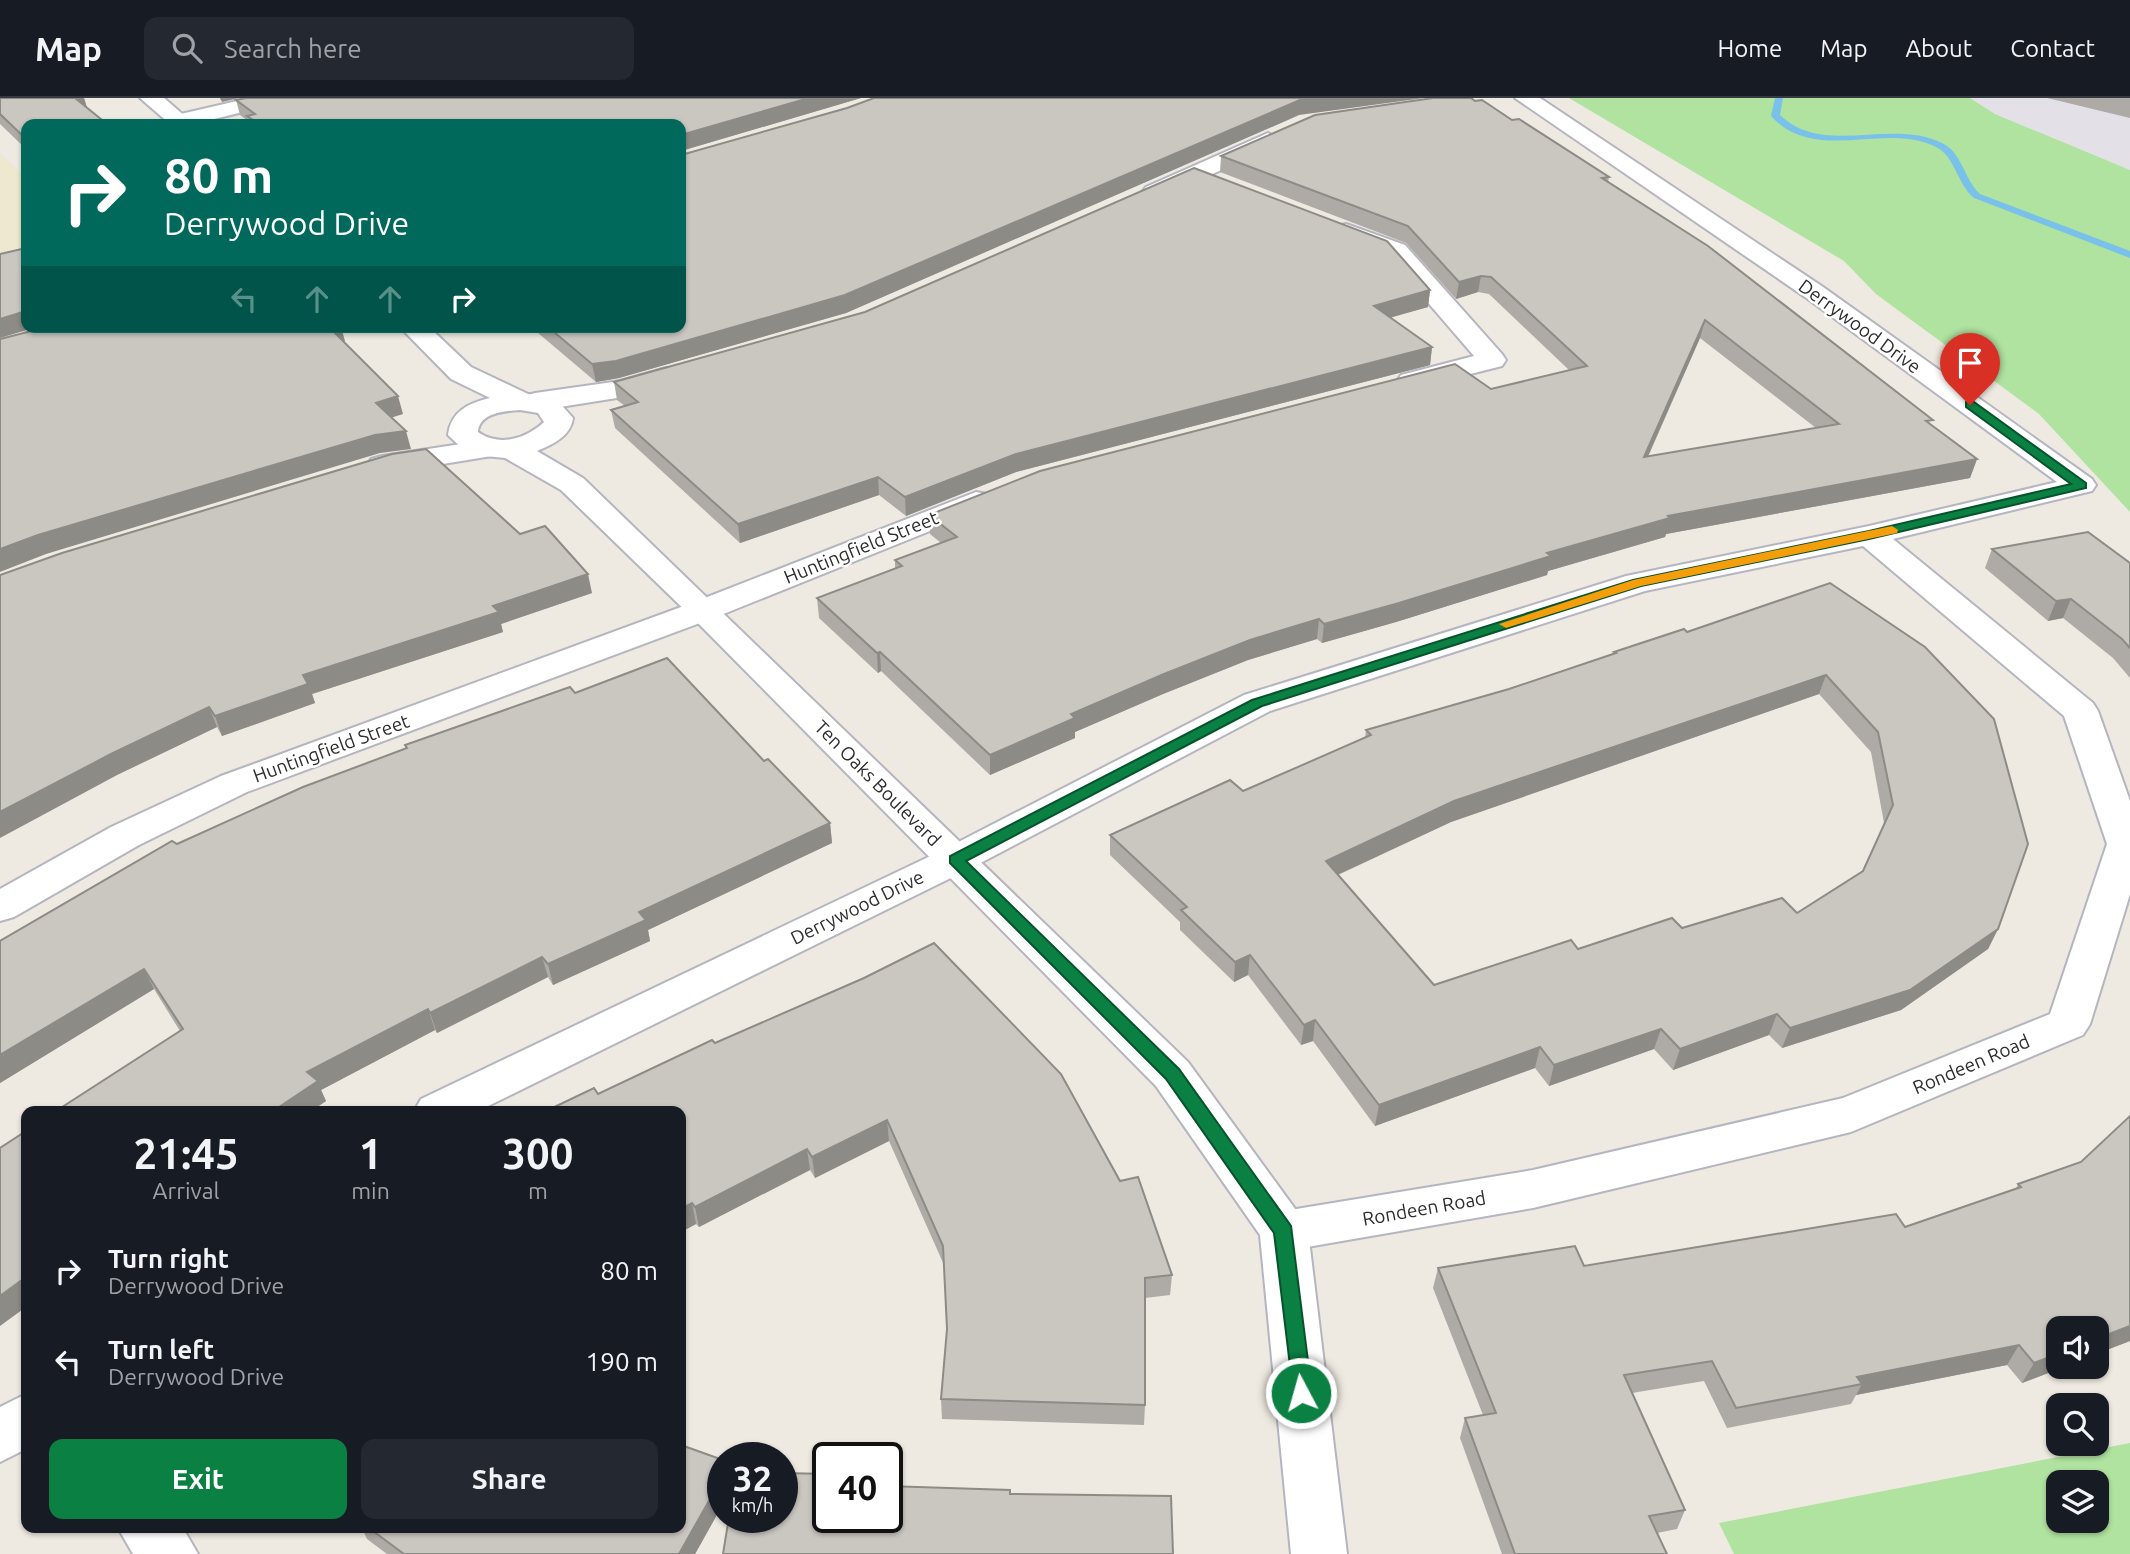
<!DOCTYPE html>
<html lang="en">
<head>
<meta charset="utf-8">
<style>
  :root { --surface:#171b24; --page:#242831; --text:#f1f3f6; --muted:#9ea1a6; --line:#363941; --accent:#0b8043 }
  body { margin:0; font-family:Ubuntu,sans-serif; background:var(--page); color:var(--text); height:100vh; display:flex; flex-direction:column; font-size:26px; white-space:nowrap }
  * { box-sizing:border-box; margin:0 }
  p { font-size:23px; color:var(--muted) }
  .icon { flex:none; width:38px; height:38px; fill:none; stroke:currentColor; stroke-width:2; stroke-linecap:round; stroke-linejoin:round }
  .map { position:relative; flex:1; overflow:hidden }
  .details { position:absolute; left:21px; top:1008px; width:665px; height:427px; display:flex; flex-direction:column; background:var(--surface); border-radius:14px; box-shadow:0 2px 5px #0004 }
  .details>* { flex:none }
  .guide { position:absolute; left:21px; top:21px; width:665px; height:214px; border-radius:14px; box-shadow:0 2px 5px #0004; background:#00695c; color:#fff; overflow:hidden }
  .tools { position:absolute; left:2046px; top:1218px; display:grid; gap:14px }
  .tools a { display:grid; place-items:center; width:63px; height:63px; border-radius:14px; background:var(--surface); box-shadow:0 2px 5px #0004; font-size:35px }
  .speed { position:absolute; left:707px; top:1344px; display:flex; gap:14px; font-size:35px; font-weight:700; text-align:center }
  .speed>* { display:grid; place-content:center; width:91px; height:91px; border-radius:50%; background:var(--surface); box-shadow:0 2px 5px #0004; line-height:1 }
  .speed small { font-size:18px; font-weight:400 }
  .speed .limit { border:4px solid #111; border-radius:10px; background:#fff; color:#111 }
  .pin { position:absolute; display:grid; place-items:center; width:60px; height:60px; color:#fff; margin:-72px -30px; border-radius:50% 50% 50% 0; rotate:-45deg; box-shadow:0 0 7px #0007 }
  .pin .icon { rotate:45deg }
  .me { position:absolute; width:77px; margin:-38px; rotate:354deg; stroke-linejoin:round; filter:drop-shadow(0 0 5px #0008) }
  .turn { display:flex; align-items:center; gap:24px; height:147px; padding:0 28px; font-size:32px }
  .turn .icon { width:91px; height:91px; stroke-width:2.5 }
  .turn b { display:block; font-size:49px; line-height:60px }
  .lanes { display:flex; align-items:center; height:66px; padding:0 28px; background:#0003; justify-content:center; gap:35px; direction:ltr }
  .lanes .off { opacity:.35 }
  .eta { display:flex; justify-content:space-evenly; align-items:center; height:119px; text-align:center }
  .eta b { font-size:42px; font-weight:700; line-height:49px }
  .primary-button { display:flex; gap:14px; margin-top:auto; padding:14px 28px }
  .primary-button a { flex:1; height:80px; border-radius:14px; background:var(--accent); color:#fff; font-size:28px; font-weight:700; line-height:80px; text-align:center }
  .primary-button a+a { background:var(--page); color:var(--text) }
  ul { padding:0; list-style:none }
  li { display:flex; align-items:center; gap:21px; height:91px; padding:0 28px }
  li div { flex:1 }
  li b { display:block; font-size:26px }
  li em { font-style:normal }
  header { display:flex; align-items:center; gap:42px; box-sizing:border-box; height:98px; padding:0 35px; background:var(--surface); border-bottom:2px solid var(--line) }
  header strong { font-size:33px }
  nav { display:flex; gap:38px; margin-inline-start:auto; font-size:24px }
  .search { width:490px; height:63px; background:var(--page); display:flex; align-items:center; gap:18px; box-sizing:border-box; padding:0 24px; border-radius:14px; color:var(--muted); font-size:26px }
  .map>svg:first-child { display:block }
  .industrial { fill:#e3e1e7 }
  .education { fill:#eee8d1 }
  .green { fill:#b0e2a0; fill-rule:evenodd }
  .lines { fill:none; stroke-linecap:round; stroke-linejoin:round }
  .stream { fill:#79c1ea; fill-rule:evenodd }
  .street-casing { stroke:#b4b5c0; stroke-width:4 }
  .secondary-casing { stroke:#b4b5c0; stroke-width:4 }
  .street { fill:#fff; fill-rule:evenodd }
  .secondary { fill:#fff; fill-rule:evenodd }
  .wall { fill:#aeaaa5; fill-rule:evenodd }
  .shaded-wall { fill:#8d8b86 }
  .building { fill:#cac6c0; stroke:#8d8b86; stroke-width:2; fill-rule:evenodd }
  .route { fill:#0b8043; stroke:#07532c; stroke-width:2 }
  .slow { fill:#f59e0b }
  .labels { text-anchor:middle; stroke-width:5; stroke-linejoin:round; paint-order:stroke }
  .street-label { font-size:19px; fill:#2d2d2d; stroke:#fff }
</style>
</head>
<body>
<header>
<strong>Map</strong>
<div class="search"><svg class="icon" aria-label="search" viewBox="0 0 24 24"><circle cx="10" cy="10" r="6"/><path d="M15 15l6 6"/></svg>Search here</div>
<nav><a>Home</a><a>Map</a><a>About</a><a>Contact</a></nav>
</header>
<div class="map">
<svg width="2130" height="1456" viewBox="0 0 2130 1456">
  <rect width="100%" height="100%" fill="#eeeae1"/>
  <polygon class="industrial" points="1970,0 2130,0 2130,72 1995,16"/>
  <polygon class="education" points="0,55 26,80 26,152 0,159"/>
  <g class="green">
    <polygon points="1569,0 1970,0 1995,16 2130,72 2130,414 2039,316 1876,196 1844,163"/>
    <path d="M2130,1345V1456H1734L1719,1425ZM2058,1384H2096V1423H2058Z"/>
  </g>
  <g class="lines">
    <path class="stream" d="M1775,0H1783L1780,17C1823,59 1891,20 1942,45C1962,54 1964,82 1980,96L2130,153V160L1974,100C1957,86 1955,58 1936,49C1884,23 1816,67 1771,18Z"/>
    <g class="street-casing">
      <g id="street">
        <polygon points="250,0 288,0 284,4 194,26 171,26 169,23 172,18"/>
        <polygon points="1515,0 1540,0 1823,189 2092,381 2096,387 2092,393 1893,441 2093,605 2098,613 2130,703 2130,796 2090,926 2083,937 1851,1034 1533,1110 1284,1153 1267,1147 1260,1133 1267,1119 1284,1113 1533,1072 1843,1000 2050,916 2107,746 2064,618 1863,448 1645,493 1270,613 969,771 478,1013 414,1013 421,1001 941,753 1244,597 1626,478 1869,428 2057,384 1805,199"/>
        <polygon points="1268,35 1279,42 1276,47 1162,99 1146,99 1142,94 1146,89"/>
        <polygon points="1346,126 1405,147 1502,256 1506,262 1502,268 1411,291 1401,289 1397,283 1401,277 1474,258 1387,157 1337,138 1334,133 1337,128"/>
        <polygon points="666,270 676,272 680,278 676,284 623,299 535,313 525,310 521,304 525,298 535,295 620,283"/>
        <polygon points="494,341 504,344 509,350 504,356 382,376 371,373 367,367 371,361 382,358"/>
        <polygon points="976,394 987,396 991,403 987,410 716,519 247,694 139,747 14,819 0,823 0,791 111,729 221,678 692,505"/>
        <polygon points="26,1296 26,1351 0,1364 0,1309"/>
        <polygon points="118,1430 183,1430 198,1456 133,1456"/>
      </g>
    </g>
    <g class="secondary-casing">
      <g id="secondary">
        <polygon points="140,0 164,0 194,26 170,26"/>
        <path d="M400,229H429L471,269L528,296L557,302L573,320C571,338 552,347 537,353L583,380L1188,964L1301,1119L1308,1133L1347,1456H1291L1260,1137L1156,988L692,519L561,392L505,360L485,358L463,351L448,337C451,313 469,305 490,300L451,281ZM520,312L538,315L544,324C526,341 499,349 478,334C479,315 505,313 520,312Z"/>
      </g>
    </g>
    <use href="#street" class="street"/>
    <use href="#secondary" class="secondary"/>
  </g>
  <g class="wall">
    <polygon points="0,0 84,0 87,10 26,26 26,51 0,26"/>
    <polygon points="861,0 681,53 681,26 249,26 248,23 240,17 236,2"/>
    <polygon points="2047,0 2130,0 2130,20"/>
    <polygon points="1299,17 846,215 619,280 596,284 531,229 681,229"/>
    <path d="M1512,22L1609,79L1608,84L1977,361L1970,380L1666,436L1665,439L1548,473L1547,477L1396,524L1322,545L1317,541L1248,562L1163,596L1075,634V640L990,677L881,573L878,575L819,520L817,500L895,471V462L941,445L930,436L929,417L1491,291L1569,272L1489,196L1478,194L1456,201L1406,145L1220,74L1221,58ZM1700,240L1816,330L1648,359Z"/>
    <polygon points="1430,192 1428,209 1390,219 1432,249 1430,267 1016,374 906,418 879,397 740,445 615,330 611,312 625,308 617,302 614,284"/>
    <polygon points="520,436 592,495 501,526 503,534 312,596 315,605 222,638 217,629 119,676 0,477"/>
    <polygon points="1992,451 2130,465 2130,580 2113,560 2063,520 2048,523 1985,470"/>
    <path d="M1830,485L1998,831L1988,851L1901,912L1782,950L1769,937L1673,972L1654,951L1549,988L1535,970L1375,1028L1313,943L1301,947L1248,877L1234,884L1180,832V824L1110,757V737L1243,693L1365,640L1366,632L1509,591L1613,556L1614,554L1687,534ZM1819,596L1871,654L1884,725L1863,773L1797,815L1682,830L1434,887L1338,777L1451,724Z"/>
    <polygon points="575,595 764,663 830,725 832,745 648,832 650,843 553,887 548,879 437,935 435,932 321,992 326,1003 311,1013 56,1013 180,933 154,891 0,985 0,843 177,746 406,651 405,647"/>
    <polygon points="864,880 1172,1177 1170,1197 1145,1200 1145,1307 1144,1327 942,1321 941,1301 947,1231 944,1167 889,1043 815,1080 810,1072 699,1129 696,1126 681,1134 681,1013 598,996"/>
    <polygon points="2130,1018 2130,1243 2096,1256 2058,1269 2064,1269 2022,1285 2007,1267 1856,1297 1851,1306 1727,1330 1704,1283 1632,1295 1685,1412 1677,1431 1657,1435 1667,1456 1502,1456 1460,1340 1465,1320 1483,1317 1433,1190 1438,1170 1584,1168 1905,1129 2016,1091 2018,1086 2081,1064"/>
    <polygon points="723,1362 723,1406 695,1456 387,1456 367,1441 362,1430 681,1430"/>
  </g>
  <g class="shaded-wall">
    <polygon points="75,0 84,0 88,13"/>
    <polygon points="220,0 239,0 222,4"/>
    <polygon points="809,0 861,0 681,53 681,37"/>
    <polygon points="1312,0 1424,0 1299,17 846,215 619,280 596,284 592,266 1300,2"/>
    <polygon points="1481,178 1478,194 1456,201 1459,184"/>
    <polygon points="1430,192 1428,209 1372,225 1374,208"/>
    <polygon points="26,213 26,229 37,229 0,240 0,221"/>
    <polygon points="1705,222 1700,240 1639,378 1644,359"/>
    <polygon points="329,229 341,229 345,243 334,246"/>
    <polygon points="1432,249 1430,267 1016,374 906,418 905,399 1016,356"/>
    <polygon points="398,298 403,316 381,323 376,305"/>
    <polygon points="406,333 411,351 380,355 46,456 0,474 0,451 38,437 375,337"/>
    <polygon points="1977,361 1970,380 1666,436 1665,439 1548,473 1547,477 1396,524 1322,545 1324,526 1668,418"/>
    <polygon points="878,379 879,397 740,445 738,426"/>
    <polygon points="588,476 592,495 501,526 503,534 312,596 315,605 222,638 215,618 303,577 493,508"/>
    <polygon points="2071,501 2063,520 2048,523 2056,503"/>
    <polygon points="1319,521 1317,541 1248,562 1163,596 1075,634 1075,640 990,677 990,657 1071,616 1164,576 1250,542"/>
    <polygon points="880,554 881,573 878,575 877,555"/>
    <polygon points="1826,577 1819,596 1451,724 1324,783 1326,763 1454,703"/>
    <polygon points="209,609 217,629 119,676 0,740 0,714 111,656"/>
    <polygon points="830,725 832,745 648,832 650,843 553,887 548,866 639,814"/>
    <polygon points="1998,831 1988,851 1901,912 1782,950 1790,930"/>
    <polygon points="1250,857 1248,877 1234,884 1235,864"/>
    <polygon points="542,859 548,879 437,935 430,915"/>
    <polygon points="144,871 154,891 0,985 0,957"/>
    <polygon points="428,911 435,932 321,992 326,1003 311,1013 273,1013 307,974"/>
    <polygon points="1777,916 1769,937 1673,972 1680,951"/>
    <polygon points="1315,922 1313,943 1301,947 1304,927"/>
    <polygon points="1661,931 1654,951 1549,988 1554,967"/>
    <polygon points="1540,949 1535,970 1375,1028 1379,1007"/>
    <polygon points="887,1022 889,1043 815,1080 812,1059"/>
    <polygon points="807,1051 810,1072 699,1129 695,1109"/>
    <polygon points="692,1105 696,1126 681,1134 681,1111"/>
    <polygon points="26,1179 26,1209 0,1228 0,1198"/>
    <polygon points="2130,1228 2130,1243 2096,1256 2096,1241"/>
    <polygon points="2019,1247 2007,1267 1856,1297 1862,1286 1857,1279"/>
    <polygon points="2058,1256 2058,1269 2064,1269 2022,1285 2034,1265"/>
    <polygon points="723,1378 723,1406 695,1456 679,1456"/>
  </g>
  <g class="building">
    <polygon points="0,0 75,0 107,26 26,26 26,41 0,16"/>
    <polygon points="246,0 809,0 681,37 681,26 259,26 247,18 255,16 236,2"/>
    <polygon points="874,0 1312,0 1300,2 845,197 616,263 592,266 548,229 681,229 681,57 847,10"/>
    <path d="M1433,0H1471L1475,3L1482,2L1512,22L1519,21L1609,79L1602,80L1708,148L1933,322L1926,323L1977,361L1668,418L1670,420L1547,455L1551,458L1399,505L1324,526L1319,521L1250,542L1164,576L1071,616L1075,620L990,657L880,554L877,555L817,500L902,468L895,462L957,439L929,417L1040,373L1455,266L1491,291L1587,268L1491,179L1481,178L1459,184L1408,128L1221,58L1315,17ZM1705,222L1839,326L1644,359Z"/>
    <polygon points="1194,70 1387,143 1430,192 1374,208 1432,249 1016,356 905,399 878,379 738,426 611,312 638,304 614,284 865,214"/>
    <polygon points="26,150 26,213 0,221 0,156"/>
    <polygon points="47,229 329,229 398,298 376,305 406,333 375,337 38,437 0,451 0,241"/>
    <polygon points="426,351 520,436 545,428 588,476 493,508 499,514 303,577 308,586 215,618 209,609 111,656 0,714 0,477 62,455 392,356"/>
    <polygon points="2088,434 2130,465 2130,550 2122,541 2071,501 2056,503 1992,451"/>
    <path d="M1830,485L1925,549L1994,621L2028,746L1998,831L1910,892L1790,930L1777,916L1680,951L1661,931L1554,967L1540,949L1379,1007L1315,922L1304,927L1250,857L1235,864L1181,812L1187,809L1110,737L1230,682L1243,693L1371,637L1366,632L1509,591L1616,555L1614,554L1684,531L1687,534ZM1826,577L1878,634L1893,707L1863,773L1797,815L1782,800L1682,830L1672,820L1578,851L1571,842L1434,887L1326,763L1454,703Z"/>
    <polygon points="667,560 764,663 768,661 830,725 639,814 646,822 548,866 542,859 430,915 428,911 307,974 318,983 273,1013 56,1013 183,931 144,871 0,957 0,843 172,743 177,746 303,689 407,650 405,647 570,589 575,595"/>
    <polygon points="934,845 1061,976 1120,1083 1138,1079 1172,1177 1145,1180 1145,1307 941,1301 947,1231 943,1148 887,1022 812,1059 807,1051 695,1109 692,1105 681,1111 681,1013 546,1013 594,990 598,996 712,942 715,945 864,880"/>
    <polygon points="2130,1018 2130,1228 2096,1241 2096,1230 2058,1230 2058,1256 2034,1265 2019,1247 1857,1279 1862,1286 1736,1310 1712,1263 1624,1277 1685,1412 1649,1418 1667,1456 1515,1456 1465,1320 1496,1315 1438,1170 1575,1148 1584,1168 1896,1116 1905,1129 2021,1089 2018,1086 2081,1064"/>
    <polygon points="26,1033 26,1179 0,1198 0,1050"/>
    <polygon points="681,1347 723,1362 723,1378 679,1456 404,1456 369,1430 681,1430"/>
    <polygon points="782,1375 828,1376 828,1419 887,1419 887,1388 1010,1392 1010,1396 1171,1398 1173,1456 723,1456 729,1419 782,1419"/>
  </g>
  <polygon class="route" points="1966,304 1974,304 2086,385 2086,390 1869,441 1641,488 1262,608 966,763 1179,971 1291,1128 1312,1295 1309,1301 1301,1304 1294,1301 1274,1135 1166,981 950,765 950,758 1252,602 1633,482 1869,433 2071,386 1966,309"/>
  <polygon class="slow" points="1892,428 1898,432 1897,435 1641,488 1506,530 1499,526 1633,482"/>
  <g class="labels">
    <g class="street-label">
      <text transform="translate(1860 228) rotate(36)" y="7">Derrywood Drive</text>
      <text transform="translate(861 449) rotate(-22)" y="7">Huntingfield Street</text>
      <text transform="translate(331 650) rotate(-20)" y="7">Huntingfield Street</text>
      <text transform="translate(878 685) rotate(45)" y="7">Ten Oaks Boulevard</text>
      <text transform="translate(857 809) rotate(-26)" y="7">Derrywood Drive</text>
      <text transform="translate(1971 966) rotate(-23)" y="7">Rondeen Road</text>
      <text transform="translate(1424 1110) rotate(-10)" y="7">Rondeen Road</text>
    </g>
  </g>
</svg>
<div class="tools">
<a><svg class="icon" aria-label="sound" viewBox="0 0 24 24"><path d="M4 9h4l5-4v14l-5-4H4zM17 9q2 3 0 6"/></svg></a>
<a><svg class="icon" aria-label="search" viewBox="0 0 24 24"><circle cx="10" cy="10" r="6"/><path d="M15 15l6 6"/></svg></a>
<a><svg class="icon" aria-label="layers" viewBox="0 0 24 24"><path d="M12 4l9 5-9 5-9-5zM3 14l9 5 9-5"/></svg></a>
</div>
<div class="speed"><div>32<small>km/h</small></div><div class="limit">40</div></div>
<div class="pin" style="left:1970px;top:307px;background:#d93025"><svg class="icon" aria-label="arrive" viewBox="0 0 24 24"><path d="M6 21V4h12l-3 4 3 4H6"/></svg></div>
<svg class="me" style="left:1301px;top:1295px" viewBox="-20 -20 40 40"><circle r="17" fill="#0b8043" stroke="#fff" stroke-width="3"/><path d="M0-11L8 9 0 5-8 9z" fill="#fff"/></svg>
<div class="guide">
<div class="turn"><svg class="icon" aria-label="right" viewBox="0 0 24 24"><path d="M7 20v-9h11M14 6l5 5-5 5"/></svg><div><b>80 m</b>Derrywood Drive</div></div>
<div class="lanes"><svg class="icon off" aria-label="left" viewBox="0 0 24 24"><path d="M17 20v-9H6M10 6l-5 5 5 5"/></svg><svg class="icon off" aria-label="ahead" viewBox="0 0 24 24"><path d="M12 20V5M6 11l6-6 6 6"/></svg><svg class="icon off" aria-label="ahead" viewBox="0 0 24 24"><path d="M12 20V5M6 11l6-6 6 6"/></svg><svg class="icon" aria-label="right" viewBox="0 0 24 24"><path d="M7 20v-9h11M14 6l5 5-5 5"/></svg></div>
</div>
<section class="details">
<div class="eta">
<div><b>21:45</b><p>Arrival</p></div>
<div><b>1</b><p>min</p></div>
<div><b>300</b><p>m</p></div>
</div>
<ul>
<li><svg class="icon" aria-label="right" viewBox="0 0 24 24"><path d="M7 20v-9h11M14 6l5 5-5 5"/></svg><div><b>Turn right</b><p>Derrywood Drive</p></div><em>80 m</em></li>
<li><svg class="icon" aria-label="left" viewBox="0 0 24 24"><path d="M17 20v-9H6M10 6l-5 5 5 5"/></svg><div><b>Turn left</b><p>Derrywood Drive</p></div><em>190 m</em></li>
</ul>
<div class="primary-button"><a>Exit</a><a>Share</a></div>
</section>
</div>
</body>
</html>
